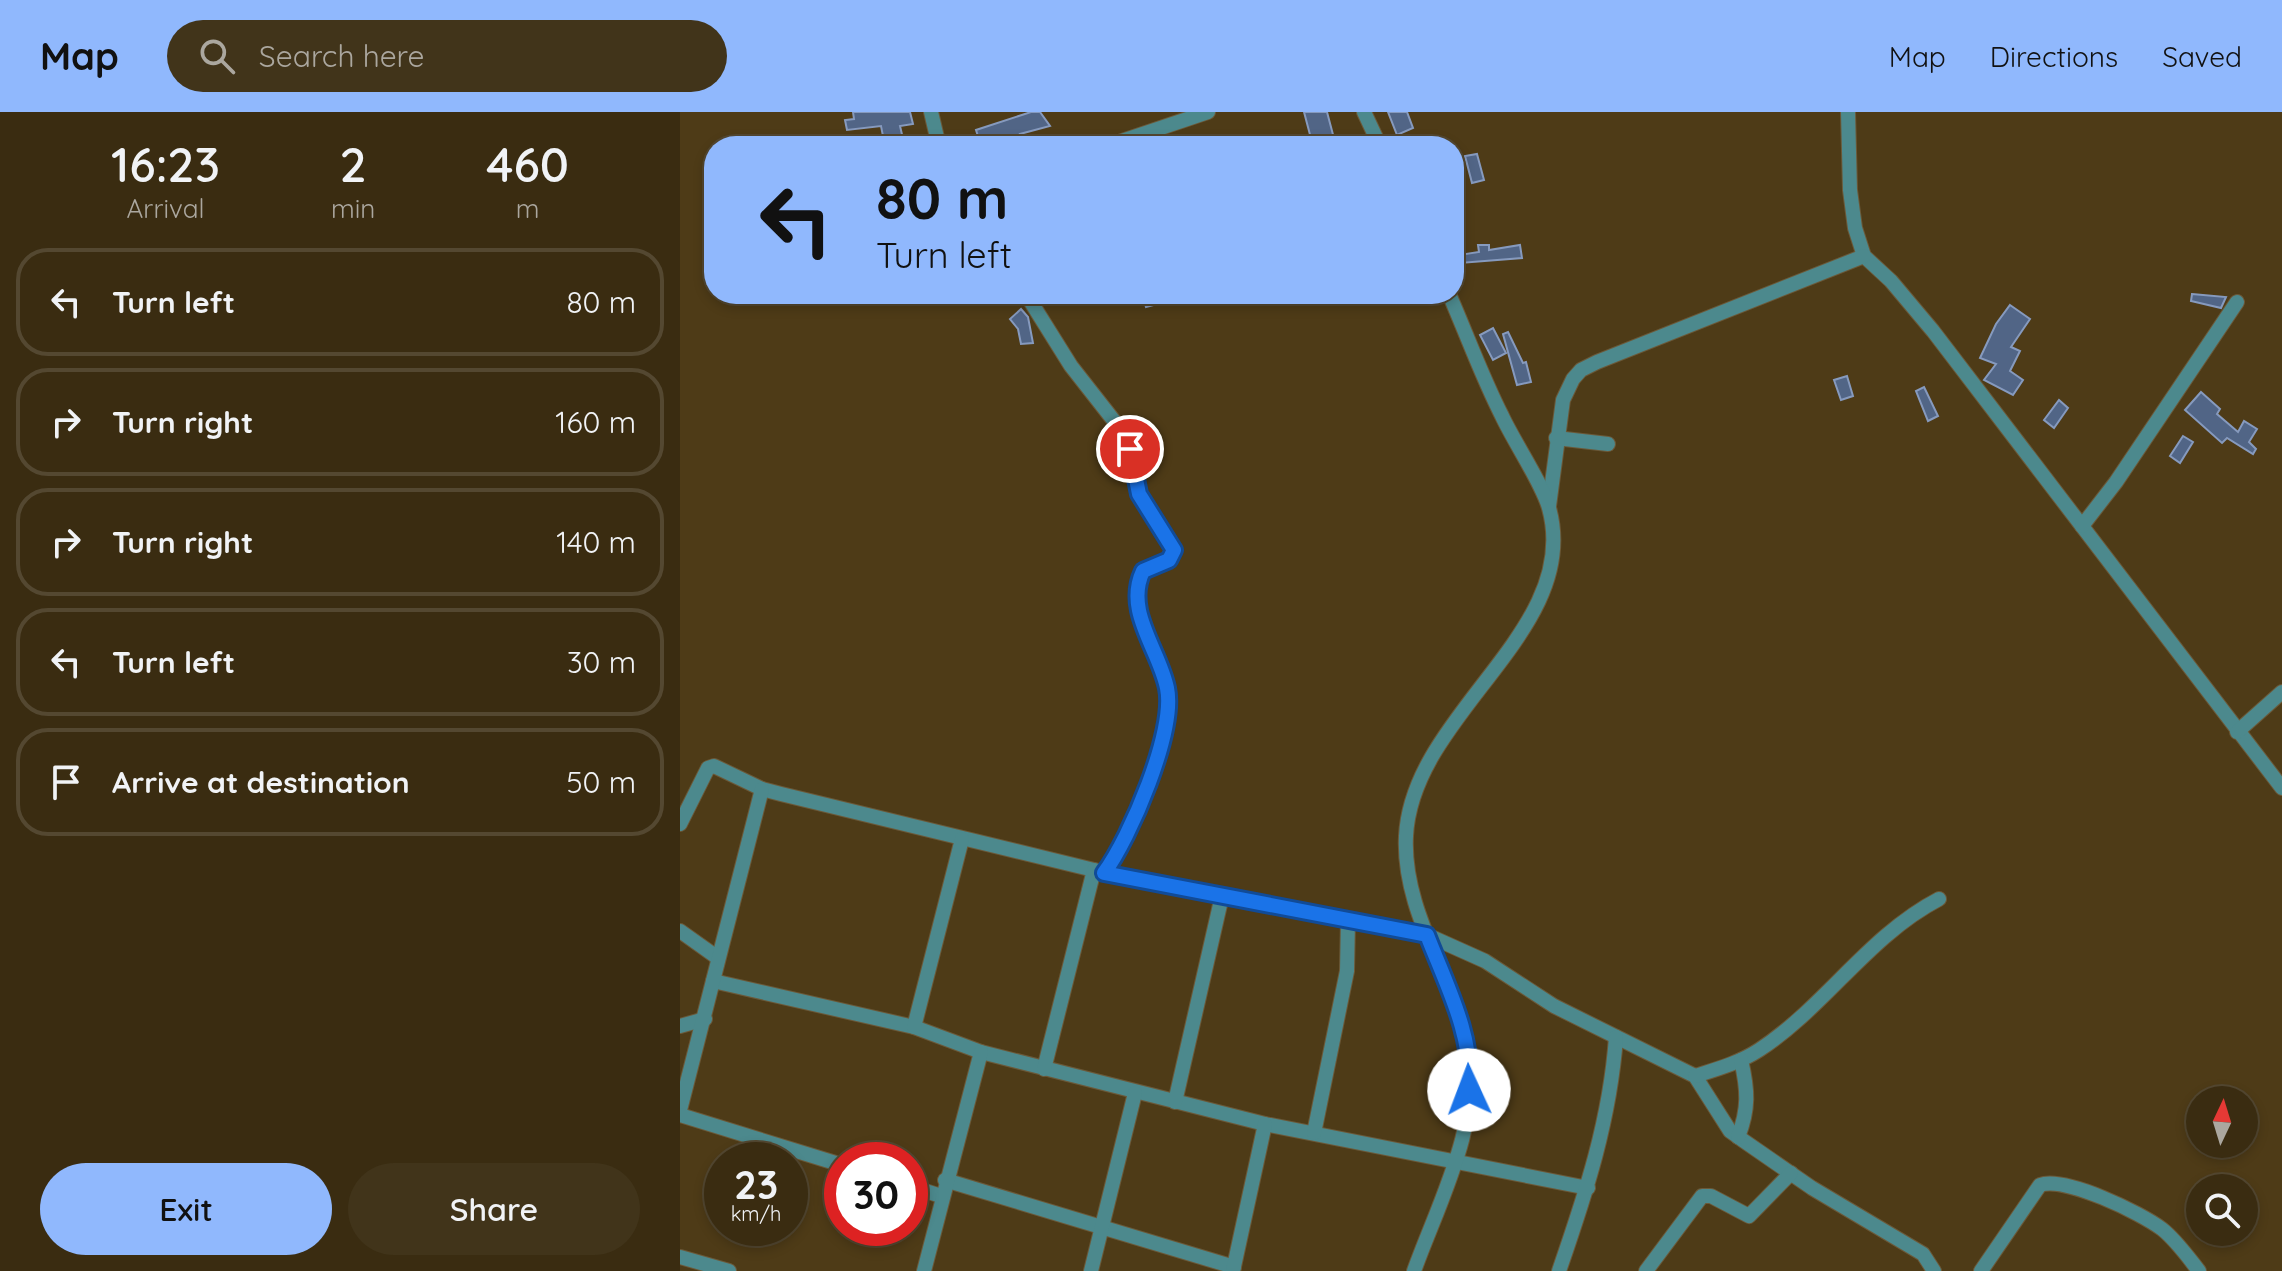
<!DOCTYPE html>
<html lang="en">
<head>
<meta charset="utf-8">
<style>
  :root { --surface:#3a2c11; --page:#41341a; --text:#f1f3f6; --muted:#aba79f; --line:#544831; --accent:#90b8fd }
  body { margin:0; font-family:Quicksand,sans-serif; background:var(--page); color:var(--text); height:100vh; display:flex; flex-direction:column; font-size:30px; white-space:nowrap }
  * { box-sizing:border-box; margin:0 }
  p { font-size:26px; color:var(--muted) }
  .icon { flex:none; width:44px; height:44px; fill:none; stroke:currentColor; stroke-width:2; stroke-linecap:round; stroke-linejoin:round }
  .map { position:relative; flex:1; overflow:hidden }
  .details { display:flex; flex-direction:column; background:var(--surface); width:680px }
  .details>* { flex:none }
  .top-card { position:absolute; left:24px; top:24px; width:760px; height:168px; border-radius:32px; box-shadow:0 4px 12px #0003,0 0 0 2px var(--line); background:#90b8fd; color:#111; overflow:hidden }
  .needle { width:52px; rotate:4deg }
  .tools { position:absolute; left:1506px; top:974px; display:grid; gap:16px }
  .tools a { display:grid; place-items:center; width:72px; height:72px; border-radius:50%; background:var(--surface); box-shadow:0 4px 12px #0003,0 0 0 2px var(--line); font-size:40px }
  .speed { position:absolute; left:24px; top:1030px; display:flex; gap:16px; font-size:40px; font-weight:700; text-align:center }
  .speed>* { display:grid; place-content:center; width:104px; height:104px; border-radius:50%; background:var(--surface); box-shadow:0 4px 12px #0003,0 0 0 2px var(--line); line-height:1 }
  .speed small { font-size:20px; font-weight:400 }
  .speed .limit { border:12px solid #d22; background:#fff; color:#111 }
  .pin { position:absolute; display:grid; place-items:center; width:68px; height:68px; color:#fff; margin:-34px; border:4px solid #fff; border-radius:50%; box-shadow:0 2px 8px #0007 }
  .me { position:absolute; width:88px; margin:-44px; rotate:358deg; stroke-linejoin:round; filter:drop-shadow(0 0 6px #0008) }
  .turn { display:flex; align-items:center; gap:28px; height:168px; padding:0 40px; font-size:36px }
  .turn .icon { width:104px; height:104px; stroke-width:2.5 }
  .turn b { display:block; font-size:56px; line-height:68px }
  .eta { display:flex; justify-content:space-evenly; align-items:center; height:136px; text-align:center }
  .eta b { font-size:48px; font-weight:600; line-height:56px }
  .action { display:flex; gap:16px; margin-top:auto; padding:16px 40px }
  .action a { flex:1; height:92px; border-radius:48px; background:var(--accent); color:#111; font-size:32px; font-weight:600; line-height:92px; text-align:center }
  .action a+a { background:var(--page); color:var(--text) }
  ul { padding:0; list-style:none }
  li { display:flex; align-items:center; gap:24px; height:108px; margin:0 16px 12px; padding:0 24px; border:4px solid var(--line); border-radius:32px }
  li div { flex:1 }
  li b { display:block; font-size:30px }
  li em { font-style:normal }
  header { display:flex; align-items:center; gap:48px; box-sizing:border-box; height:112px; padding:0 40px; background:var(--accent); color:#111 }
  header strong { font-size:38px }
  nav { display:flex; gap:44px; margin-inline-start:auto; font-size:28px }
  .search { width:560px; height:72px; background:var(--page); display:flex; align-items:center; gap:20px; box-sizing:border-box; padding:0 28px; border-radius:44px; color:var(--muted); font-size:30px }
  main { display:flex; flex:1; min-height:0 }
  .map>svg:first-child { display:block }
  .building { fill:#516586; stroke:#869abe; stroke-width:2 }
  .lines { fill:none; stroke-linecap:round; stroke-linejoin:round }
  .minor-casing { stroke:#6b5939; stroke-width:16 }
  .minor { stroke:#4c898d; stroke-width:14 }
  .route-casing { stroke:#114b97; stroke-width:20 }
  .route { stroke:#1a73e8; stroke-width:14 }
</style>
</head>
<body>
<header>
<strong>Map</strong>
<div class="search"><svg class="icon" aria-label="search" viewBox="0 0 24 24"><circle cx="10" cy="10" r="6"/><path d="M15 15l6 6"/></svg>Search here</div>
<nav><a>Map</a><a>Directions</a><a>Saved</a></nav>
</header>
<main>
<section class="details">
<div class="eta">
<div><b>16:23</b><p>Arrival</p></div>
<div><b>2</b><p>min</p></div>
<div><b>460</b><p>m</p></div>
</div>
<ul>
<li><svg class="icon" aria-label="left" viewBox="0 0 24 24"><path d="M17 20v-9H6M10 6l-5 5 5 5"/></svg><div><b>Turn left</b></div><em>80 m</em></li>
<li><svg class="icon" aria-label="right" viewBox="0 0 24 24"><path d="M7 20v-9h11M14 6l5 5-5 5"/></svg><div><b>Turn right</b></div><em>160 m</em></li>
<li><svg class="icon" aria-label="right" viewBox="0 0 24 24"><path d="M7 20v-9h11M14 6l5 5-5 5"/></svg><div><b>Turn right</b></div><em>140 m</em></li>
<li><svg class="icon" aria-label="left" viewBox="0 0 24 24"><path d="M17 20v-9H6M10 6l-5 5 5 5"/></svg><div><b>Turn left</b></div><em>30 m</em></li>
<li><svg class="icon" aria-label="arrive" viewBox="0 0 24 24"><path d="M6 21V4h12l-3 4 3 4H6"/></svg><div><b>Arrive at destination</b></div><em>50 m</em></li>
</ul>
<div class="action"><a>Exit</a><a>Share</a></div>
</section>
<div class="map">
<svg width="1602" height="1159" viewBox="0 0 1602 1159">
  <rect width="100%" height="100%" fill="#4e3b17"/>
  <g class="building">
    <polygon points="173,0 230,0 233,12 220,14 224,31 205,34 201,14 167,18 165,8 174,7"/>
    <polygon points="351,0 360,0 370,14 340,22 346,34 301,34 296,18"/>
    <polygon points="624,0 647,0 656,34 633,34"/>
    <polygon points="708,0 727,0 733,16 717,23"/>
    <polygon points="797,42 804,68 792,71 785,44"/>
    <polygon points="798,133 809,133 809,138 840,133 842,146 780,151 779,143 799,140"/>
    <polygon points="462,182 500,182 500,186 466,195"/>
    <polygon points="1512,182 1546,185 1541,196 1511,189"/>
    <polygon points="1330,193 1350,207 1331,235 1340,239 1330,259 1343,268 1333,283 1304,268 1316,252 1300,246 1316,212"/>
    <polygon points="341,197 348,205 353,231 341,232 338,217 330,207"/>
    <polygon points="813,216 826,241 813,248 800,223"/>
    <polygon points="828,220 843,251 846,250 851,270 837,273 823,222"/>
    <polygon points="1167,264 1173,284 1161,288 1154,268"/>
    <polygon points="1244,275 1258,304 1248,309 1236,279"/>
    <polygon points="1521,280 1540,297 1537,302 1558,320 1564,309 1577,317 1569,330 1576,337 1573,342 1547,326 1542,331 1505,298"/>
    <polygon points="1379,288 1388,296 1374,316 1364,308"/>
    <polygon points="1503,324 1513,330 1500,351 1490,344"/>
  </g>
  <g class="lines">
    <g class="minor-casing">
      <g id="minor">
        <polyline points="251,0 259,34"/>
        <polyline points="684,0 700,34"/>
        <polyline points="1168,0 1170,78 1175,116 1184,144 1211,169 1253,219 1602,676"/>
        <polyline points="427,34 528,0"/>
        <path d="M346,182L391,254L442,319L459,382L494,438L489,448L463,459C444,499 479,537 487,576C496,618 450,727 424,761"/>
        <polyline points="876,326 928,332"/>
        <polyline points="869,394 883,288 893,267 901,258 917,250 1184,144"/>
        <polyline points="1402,414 1436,370 1557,190"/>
        <polyline points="1557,620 1602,580"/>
        <polyline points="0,712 28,656 34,654 82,677 101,682 414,758 747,823 805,849 874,894 1015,964 1050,1019 1064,1029 1132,1076 1243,1142 1254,1159"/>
        <polyline points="0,819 38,846"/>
        <polyline points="33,869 234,915 301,940 585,1012 908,1076"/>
        <polyline points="0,914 25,907"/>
        <polyline points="234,915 282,727"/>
        <polyline points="364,957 414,758"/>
        <path d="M1015,964C1037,957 1059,951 1079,938C1145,895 1188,824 1259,787"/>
        <polyline points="495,990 542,784"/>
        <polyline points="0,998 82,677"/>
        <polyline points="0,1003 162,1053"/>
        <polyline points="634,1021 667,859 668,808"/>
        <path d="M1058,1025C1069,997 1068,978 1061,948"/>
        <polyline points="265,1068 554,1155"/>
        <polyline points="230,1074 261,1084"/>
        <polyline points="0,1145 49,1159"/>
        <polyline points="244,1159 301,940"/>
        <polyline points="411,1159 455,981"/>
        <polyline points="553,1159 585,1012"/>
        <path d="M734,1159C758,1092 802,1011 788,938C774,866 722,800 726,724C732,601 903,519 869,396C862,371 834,330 822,304C802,265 787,223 769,182"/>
        <path d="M879,1159C906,1081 930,1008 936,925"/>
        <polyline points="966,1159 1022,1084 1031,1084 1069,1104 1111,1061"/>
        <path d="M1301,1159L1360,1073C1385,1064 1461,1101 1482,1117C1496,1128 1508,1145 1519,1159"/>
      </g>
    </g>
    <use href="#minor" class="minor"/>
  </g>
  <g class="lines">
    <g class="route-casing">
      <path id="route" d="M450,337L459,382L494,438L489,448L463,459C444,499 479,537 487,576C496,619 450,726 424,761L747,823C766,872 794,925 789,978"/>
    </g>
    <use href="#route" class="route"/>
  </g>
</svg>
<div class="tools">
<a><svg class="needle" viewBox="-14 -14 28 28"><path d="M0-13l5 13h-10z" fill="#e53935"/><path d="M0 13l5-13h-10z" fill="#aba79f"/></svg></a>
<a><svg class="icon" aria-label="search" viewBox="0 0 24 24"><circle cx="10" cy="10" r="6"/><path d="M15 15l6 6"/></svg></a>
</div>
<div class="speed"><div>23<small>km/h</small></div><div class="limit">30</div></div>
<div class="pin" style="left:450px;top:337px;background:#d93025"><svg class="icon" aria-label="arrive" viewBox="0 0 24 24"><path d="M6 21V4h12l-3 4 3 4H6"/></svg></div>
<svg class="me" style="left:789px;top:978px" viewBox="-20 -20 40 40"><circle r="19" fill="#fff"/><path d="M0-13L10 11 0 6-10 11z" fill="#1a73e8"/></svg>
<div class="top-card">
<div class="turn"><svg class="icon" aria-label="left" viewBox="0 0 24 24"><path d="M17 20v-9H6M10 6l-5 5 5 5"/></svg><div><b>80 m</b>Turn left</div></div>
</div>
</div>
</main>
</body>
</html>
